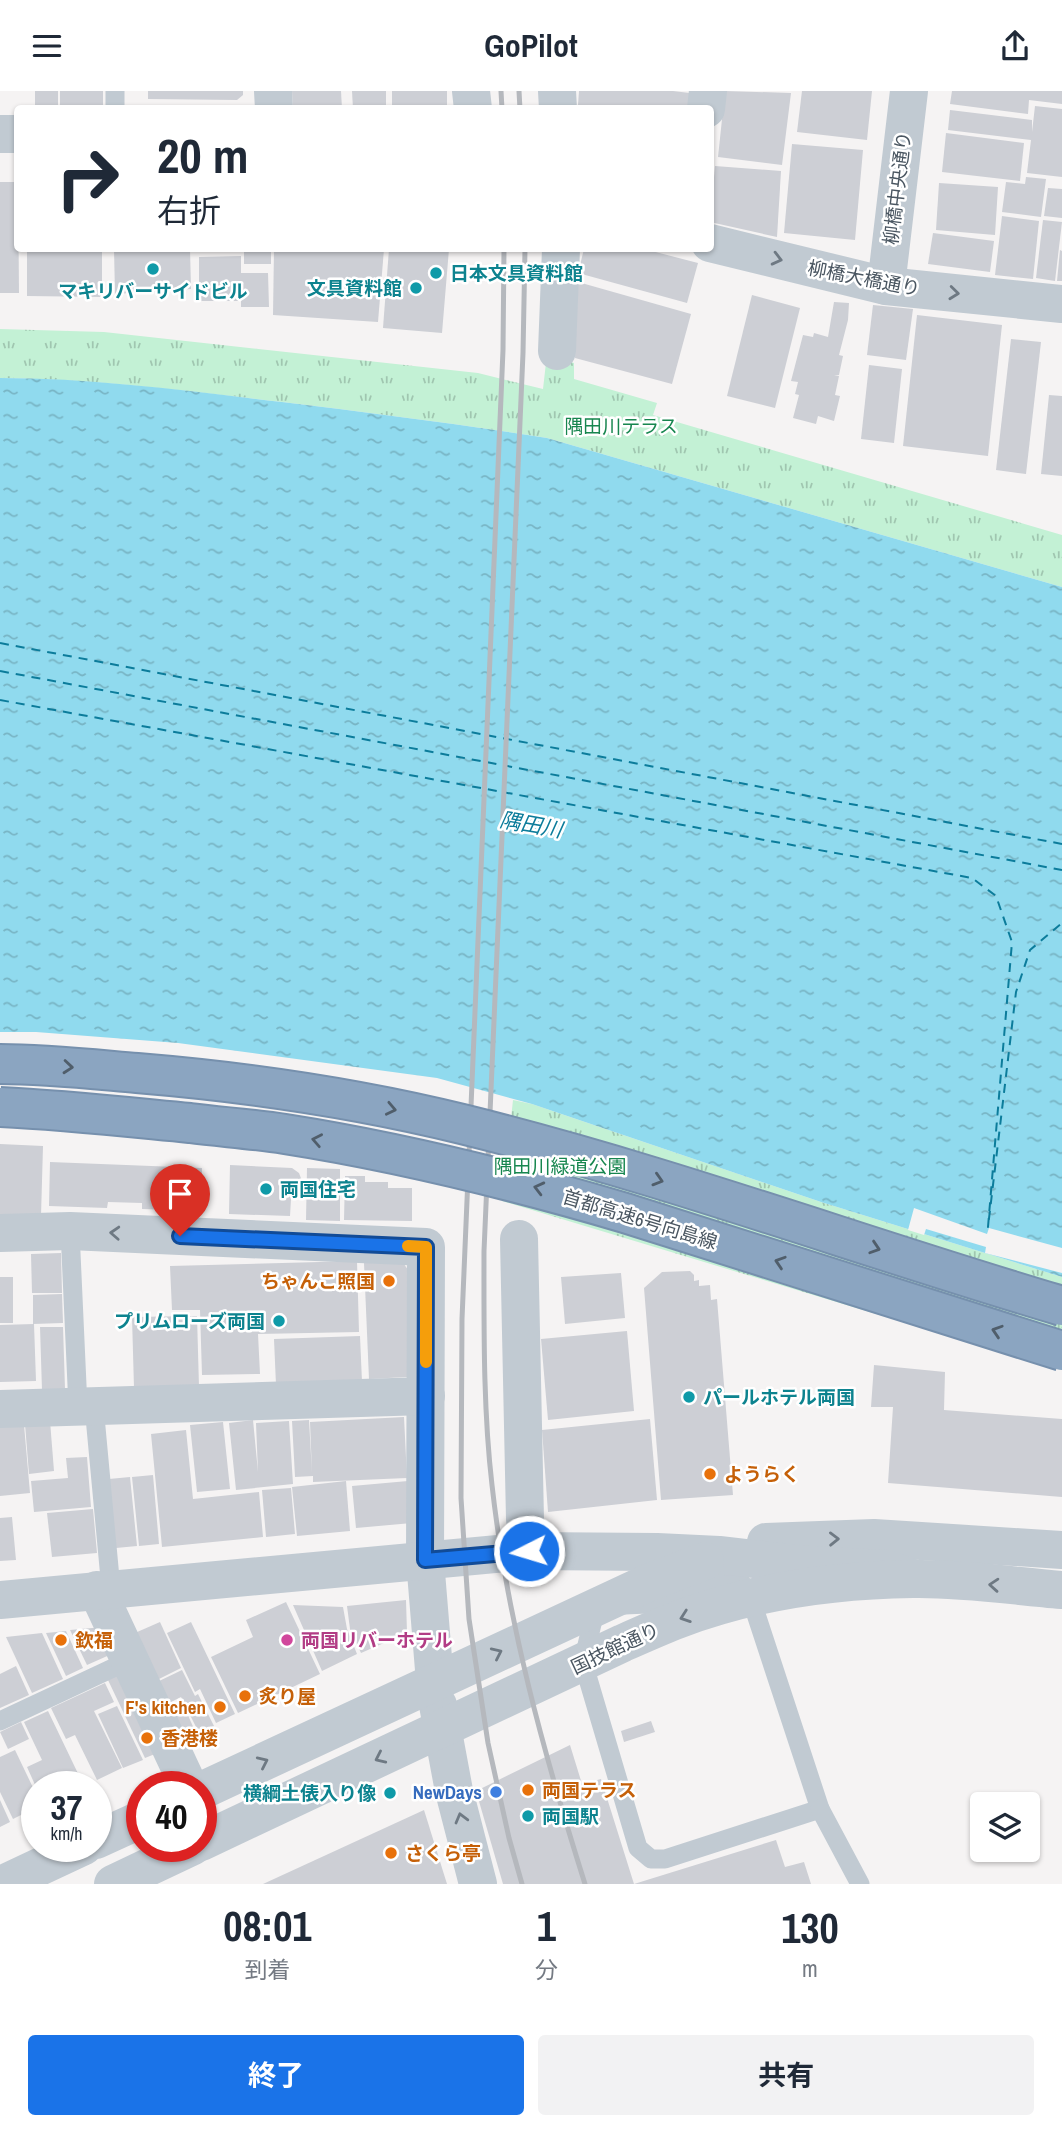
<!DOCTYPE html>
<html lang="ja">
<head>
<meta charset="utf-8">
<style>
  :root { --surface:#fff; --page:#f2f2f3; --text:#1f2937; --muted:#747a83; --accent:#1a73e8 }
  body { margin:0; font-family:"Archivo Narrow","Noto Sans JP",sans-serif; background:var(--page); color:var(--text); height:100vh; display:flex; flex-direction:column; font-size:26px; white-space:nowrap }
  * { box-sizing:border-box; margin:0 }
  p { font-size:23px; color:var(--muted) }
  .icon { flex:none; width:38px; height:38px; fill:none; stroke:currentColor; stroke-width:2; stroke-linecap:round; stroke-linejoin:round }
  .map { position:relative; height:1793px; overflow:hidden }
  .details { display:flex; flex-direction:column; background:var(--surface); flex:1 }
  .details>* { flex:none }
  .guide { position:absolute; left:14px; top:14px; width:700px; height:147px; border-radius:7px; box-shadow:0 2px 5px #0004; background:#fff; color:var(--text); overflow:hidden }
  .buttons { position:absolute; left:970px; top:1701px; display:grid; gap:14px }
  .buttons a { display:grid; place-items:center; width:70px; height:70px; border-radius:7px; background:var(--surface); box-shadow:0 2px 5px #0004; font-size:35px }
  .speed { position:absolute; left:21px; top:1680px; display:flex; gap:14px; font-size:35px; font-weight:700; text-align:center }
  .speed>* { display:grid; place-content:center; width:91px; height:91px; border-radius:50%; background:var(--surface); box-shadow:0 2px 5px #0004; line-height:1 }
  .speed small { font-size:18px; font-weight:400 }
  .speed .limit { border:10px solid #d22; background:#fff; color:#111 }
  .pin { position:absolute; display:grid; place-items:center; width:60px; height:60px; color:#fff; margin:-72px -30px; border-radius:50% 50% 50% 0; rotate:-45deg; box-shadow:0 0 7px #0007 }
  .pin .icon { rotate:45deg }
  .me { position:absolute; width:77px; margin:-38px; rotate:265deg; stroke-linejoin:round; filter:drop-shadow(0 0 5px #0008) }
  .turn { display:flex; align-items:center; gap:24px; height:147px; padding:0 28px; font-size:32px }
  .turn .icon { width:91px; height:91px; stroke-width:2.5 }
  .turn b { display:block; font-size:49px; line-height:60px }
  .eta { display:flex; justify-content:space-evenly; align-items:center; height:119px; text-align:center }
  .eta b { font-size:42px; font-weight:700; line-height:49px }
  .primary-button { display:flex; gap:14px; margin-top:auto; padding:14px 28px }
  .primary-button a { flex:1; height:80px; border-radius:7px; background:var(--accent); color:#fff; font-size:28px; font-weight:700; line-height:80px; text-align:center }
  .primary-button a+a { background:var(--page); color:var(--text) }
  header { display:flex; justify-content:space-between; align-items:center; height:91px; padding:0 28px; background:var(--surface); font-size:32px; font-weight:700 }
  .map>svg:first-child { display:block }
  .park { fill:url(#park-tufts) }
  .water { fill:url(#water-ripples) }
  .pier { fill:#f5f3f3 }
  .lines { fill:none; stroke-linecap:round; stroke-linejoin:round }
  .ferry { stroke:#0c7c9b; stroke-width:2; stroke-dasharray:9 7; stroke-linecap:butt }
  .building { fill:#cdcfd5 }
  .service { stroke:#c1cad2; stroke-width:19 }
  .minor { stroke:#c1cad2; stroke-width:38 }
  .tertiary { stroke:#c1cad2; stroke-width:38 }
  .rail { stroke:#b5b8bd; stroke-width:5 }
  .motorway-bridge-casing { stroke:#7690ad; stroke-width:42; stroke-linecap:butt }
  .motorway-bridge { stroke:#8ba5c1; stroke-width:38 }
  .oneway { stroke:#6e7983 }
  .oneway2 { stroke:#505e6b }
  .route-casing { stroke:#114b97; stroke-width:18 }
  .route { stroke:#1a73e8; stroke-width:12 }
  .slow { stroke:#f59e0b; stroke-width:12 }
  .culture-dot { fill:#0f9aa8; stroke:#fff; stroke-width:2.5 }
  .food-dot { fill:#e8710a; stroke:#fff; stroke-width:2.5 }
  .hotel-dot { fill:#d1479c; stroke:#fff; stroke-width:2.5 }
  .shop-dot { fill:#3f7fe0; stroke:#fff; stroke-width:2.5 }
  .labels { text-anchor:middle; stroke-width:5; stroke-linejoin:round; paint-order:stroke }
  .street-label { font-size:19px; fill:#4a5661; stroke:#fff }
  .culture-label { font-size:19px; font-weight:bold; fill:#0d838f; stroke:#fff; text-anchor:start }
  .park-label { font-size:19px; fill:#17864f; stroke:#fff }
  .food-label { font-size:19px; font-weight:bold; fill:#c56008; stroke:#fff; text-anchor:start }
  .hotel-label { font-size:19px; font-weight:bold; fill:#b23c85; stroke:#fff; text-anchor:start }
  .shop-label { font-size:19px; font-weight:bold; fill:#366cbe; stroke:#fff; text-anchor:end }
  .water-label { font-size:21px; font-style:italic; fill:#0c7c9b; stroke:#fff }
</style>
</head>
<body>
<header><svg class="icon" aria-label="menu" viewBox="0 0 24 24"><path d="M4 6h16M4 12h16M4 18h16"/></svg>GoPilot<svg class="icon" aria-label="share" viewBox="0 0 24 24"><path d="M12 15V3M7 8l5-5 5 5M5 13v7h14v-7"/></svg></header>
<div class="map">
<svg width="1062" height="1793" viewBox="0 0 1062 1793">
  <defs>
    <pattern id="park-tufts" width="24" height="20" patternUnits="userSpaceOnUse" patternTransform="scale(1.75)"><rect width="24" height="20" fill="#c3f1d5"/><path d="M3 7l-1-3M5 7V3M7 7l1-3M15 17l-1-3M17 17v-4M19 17l1-3" fill="none" stroke="#a0c6b0"/></pattern>
    <pattern id="water-ripples" width="26" height="14" patternUnits="userSpaceOnUse" patternTransform="scale(1.75)"><rect width="26" height="14" fill="#90daee"/><path d="M2 4q2-2 4 0t4 0M15 11q2-2 4 0t4 0" fill="none" stroke="#78b4c4"/></pattern>
  </defs>
  <rect width="100%" height="100%" fill="#f5f3f3"/>
  <g class="park">
    <path d="M0,238L104,241L478,282L543,298L547,263L574,272V288L657,312L653,324L1062,444V496L547,347C459,333 371,322 282,311C188,300 95,288 0,287Z"/>
    <polygon points="513,1009 532,1013 821,1111 1062,1186 1062,1279 502,1110"/>
  </g>
  <path class="water" d="M0,287C95,287 188,300 282,311C371,322 459,333 547,347L1062,496V1186L821,1111L532,1013L437,987L178,952L36,941H0Z"/>
  <polygon class="pier" points="914,1117 987,1143 989,1137 1062,1157 1062,1182 985,1162 986,1156 926,1138 924,1144 908,1139"/>
  <g class="lines">
    <g class="ferry">
      <polyline points="0,552 1062,753"/>
      <polyline points="0,580 1062,779"/>
      <polyline points="0,609 972,787 996,805 1012,851 988,1136 1016,901 1030,859 1062,832"/>
    </g>
  </g>
  <g class="building">
    <rect x="35" y="0" width="23" height="18"/>
    <rect x="60" y="0" width="43" height="18"/>
    <polygon points="148,0 243,0 243,4 237,9 148,8"/>
    <polygon points="292,0 341,0 342,18 293,18"/>
    <polygon points="352,0 386,0 386,18 353,18"/>
    <rect x="392" y="0" width="55" height="18"/>
    <polygon points="579,0 673,0 698,3 696,18 612,18 578,14"/>
    <polygon points="725,0 791,2 782,74 718,66"/>
    <polygon points="802,0 872,0 867,49 797,41"/>
    <polygon points="952,0 1062,0 1062,13 1029,9 1028,23 950,13"/>
    <polygon points="1035,15 1062,18 1062,86 1027,82 1031,49 948,39 950,19 1032,29 1032,41"/>
    <polygon points="946,42 1024,52 1020,90 942,81"/>
    <polygon points="792,53 863,59 855,149 784,142"/>
    <polygon points="715,75 781,80 777,146 710,131"/>
    <polygon points="1026,86 1046,88 1041,126 1002,121 1006,91 1025,93"/>
    <polygon points="0,91 18,91 19,202 0,202"/>
    <polygon points="939,92 998,96 995,144 936,139"/>
    <polygon points="1048,97 1062,98 1062,127 1044,125"/>
    <polygon points="1002,125 1039,130 1033,188 995,184"/>
    <polygon points="1043,129 1062,131 1055,190 1036,187"/>
    <polygon points="933,142 994,150 990,181 928,173"/>
    <polygon points="27,158 102,158 102,206 27,205"/>
    <polygon points="114,158 190,158 191,198 115,203"/>
    <rect x="244" y="158" width="27" height="15"/>
    <polygon points="274,158 384,158 378,231 273,224"/>
    <polygon points="389,158 449,158 442,242 383,237"/>
    <polygon points="584,158 644,158 698,172 687,212 578,182"/>
    <polygon points="1060,159 1062,160 1062,190 1057,190"/>
    <polygon points="241,165 241,182 268,182 269,216 241,216 241,210 199,210 199,166"/>
    <polygon points="578,191 691,223 672,293 575,267"/>
    <polygon points="752,204 800,217 775,317 727,305"/>
    <polygon points="834,211 849,212 848,229 839,264 843,265 839,284 834,284 839,285 835,304 840,305 834,330 818,325 816,333 793,327 799,304 795,303 798,291 791,290 803,244 813,246 814,242 828,246"/>
    <polygon points="873,214 913,218 906,269 867,264"/>
    <polygon points="917,224 1002,234 988,365 903,355"/>
    <polygon points="1011,248 1041,251 1026,383 996,379"/>
    <polygon points="869,274 902,278 894,352 861,348"/>
    <polygon points="1049,304 1062,305 1062,385 1041,383"/>
    <polygon points="0,1053 43,1055 41,1125 0,1124"/>
    <polygon points="50,1071 202,1077 201,1120 142,1118 142,1112 108,1111 107,1117 49,1115"/>
    <polygon points="230,1074 292,1077 299,1082 302,1090 301,1108 291,1108 290,1125 229,1123"/>
    <polygon points="307,1077 340,1078 340,1130 306,1129"/>
    <polygon points="345,1085 365,1085 365,1091 388,1091 388,1097 412,1097 412,1130 344,1129"/>
    <polygon points="61,1162 62,1202 32,1202 31,1163"/>
    <polygon points="357,1170 359,1241 258,1243 260,1283 202,1284 200,1219 172,1219 170,1175"/>
    <polygon points="402,1170 412,1185 407,1286 369,1288 364,1172"/>
    <polygon points="690,1180 694,1184 694,1190 699,1189 699,1195 710,1194 711,1209 717,1208 733,1404 661,1409 644,1197 662,1181"/>
    <polygon points="621,1182 625,1227 565,1233 561,1186"/>
    <rect x="0" y="1186" width="13" height="46"/>
    <polygon points="62,1203 63,1232 33,1233 33,1204"/>
    <polygon points="197,1225 199,1296 134,1297 132,1226"/>
    <polygon points="34,1233 36,1290 0,1291 0,1234"/>
    <polygon points="40,1236 63,1236 65,1298 42,1299"/>
    <polygon points="627,1240 634,1320 548,1329 541,1248"/>
    <polygon points="360,1245 362,1291 276,1294 274,1248"/>
    <polygon points="874,1274 945,1281 944,1319 1062,1328 1062,1406 888,1392 893,1316 871,1316"/>
    <polygon points="404,1326 407,1387 313,1391 313,1385 295,1386 292,1330 309,1329 312,1382 310,1331"/>
    <polygon points="650,1328 657,1409 548,1421 542,1339"/>
    <polygon points="253,1329 258,1381 256,1332 289,1330 293,1393 236,1399 229,1332"/>
    <polygon points="50,1330 54,1380 29,1383 25,1333"/>
    <polygon points="223,1331 230,1398 197,1401 190,1334"/>
    <polygon points="24,1334 30,1402 0,1405 0,1335"/>
    <polygon points="186,1339 193,1408 259,1401 263,1446 162,1456 151,1343"/>
    <polygon points="87,1366 91,1416 34,1421 31,1390 68,1387 66,1367"/>
    <polygon points="153,1384 159,1453 139,1455 132,1386"/>
    <polygon points="130,1386 137,1455 116,1457 109,1388"/>
    <polygon points="346,1390 350,1440 297,1445 292,1396"/>
    <polygon points="408,1390 412,1432 356,1437 352,1395"/>
    <polygon points="291,1397 295,1443 266,1446 262,1399"/>
    <polygon points="93,1418 97,1462 52,1466 47,1422"/>
    <polygon points="12,1426 16,1469 0,1470 0,1427"/>
    <polygon points="406,1509 407,1542 361,1562 350,1538 347,1515"/>
    <polygon points="286,1511 320,1583 238,1622 211,1566 253,1546 246,1529"/>
    <polygon points="293,1514 343,1516 347,1538 357,1563 322,1580"/>
    <polygon points="160,1531 181,1577 151,1592 128,1545"/>
    <polygon points="191,1531 235,1623 216,1632 200,1598 195,1601 167,1542"/>
    <polygon points="103,1536 114,1562 87,1574 70,1539"/>
    <polygon points="66,1540 83,1577 66,1585 46,1542"/>
    <polygon points="42,1542 63,1588 32,1602 6,1546"/>
    <polygon points="16,1575 29,1604 0,1617 0,1583"/>
    <polygon points="182,1579 195,1605 198,1603 214,1635 199,1642 181,1606 165,1614 155,1592"/>
    <polygon points="127,1580 165,1659 145,1667 108,1589"/>
    <polygon points="105,1592 114,1611 94,1620 122,1677 97,1689 75,1644 66,1648 51,1617"/>
    <polygon points="182,1611 195,1640 178,1649 164,1620"/>
    <polygon points="117,1615 143,1669 123,1677 98,1623"/>
    <polygon points="48,1620 84,1695 81,1696 36,1696 27,1676 42,1669 24,1631"/>
    <polygon points="651,1630 655,1641 624,1651 621,1640"/>
    <polygon points="21,1631 29,1648 8,1658 0,1641"/>
    <polygon points="570,1654 582,1693 601,1688 634,1793 503,1793 476,1700"/>
    <polygon points="15,1659 37,1705 37,1716 13,1728 0,1701 0,1666"/>
    <polygon points="0,1709 10,1731 0,1736"/>
    <polygon points="424,1719 447,1793 263,1793"/>
    <polygon points="776,1749 785,1776 804,1771 811,1793 634,1793"/>
  </g>
  <g class="lines">
    <g class="service">
      <polyline points="115,0 115,18"/>
      <polyline points="70,1140 78,1316"/>
      <polyline points="94,1315 111,1498"/>
      <path d="M625,1514C634,1513 645,1514 653,1512C688,1502 724,1466 751,1508"/>
      <polyline points="596,1516 583,1571 638,1757 651,1768 665,1768 820,1718 751,1508 735,1481 722,1467"/>
      <polyline points="0,1630 130,1569"/>
      <polyline points="820,1718 860,1793"/>
    </g>
    <g class="minor">
      <polyline points="273,0 274,18"/>
      <polyline points="471,0 473,18"/>
      <polyline points="557,0 558,18"/>
      <polyline points="706,18 708,0"/>
      <polyline points="0,43 18,43"/>
      <polyline points="710,152 886,195 1062,213"/>
      <polyline points="557,260 561,158"/>
      <polyline points="0,1142 70,1140 426,1156 425,1469 435,1591"/>
      <polyline points="519,1148 525,1428 529,1460"/>
      <polyline points="0,1318 426,1305"/>
      <polyline points="97,1499 189,1696"/>
    </g>
    <g class="tertiary">
      <polyline points="886,195 909,0"/>
      <polyline points="766,1451 874,1447 1062,1459"/>
      <polyline points="0,1509 529,1460 657,1461 719,1464 808,1474 887,1478 915,1488"/>
      <polyline points="438,1614 454,1700 478,1793"/>
      <polyline points="201,1700 650,1491 705,1470"/>
      <polyline points="96,1749 142,1728"/>
      <path d="M201,1751L623,1552C641,1544 659,1536 677,1529C751,1501 834,1489 913,1488C961,1487 1013,1495 1062,1499"/>
      <polyline points="3,1793 84,1755"/>
      <polyline points="113,1793 193,1755"/>
    </g>
    <g class="rail">
      <polyline points="501,0 502,18"/>
      <polyline points="519,0 520,18"/>
      <polyline points="504,158 503,259 462,1228 461,1407 469,1528 488,1652 509,1747 522,1793"/>
      <path d="M525,158L523,262L484,1160C484,1237 483,1317 492,1394C507,1530 544,1663 585,1793"/>
    </g>
    <g class="motorway-bridge-casing">
      <g id="motorway-bridge">
        <path d="M0,973C46,973 91,978 137,982C246,991 356,1007 462,1033C665,1083 862,1156 1062,1215"/>
        <path d="M0,1016C64,1019 127,1026 190,1032C221,1036 253,1038 285,1043C400,1061 513,1089 625,1122L1062,1260"/>
      </g>
    </g>
    <use href="#motorway-bridge" class="motorway-bridge"/>
  </g>
  <defs><path id="oneway-chevron" d="M-2-3.5L2.5 0L-2 3.5" fill="none" stroke-width="1.6" stroke-linecap="round" stroke-linejoin="round" transform="scale(1.75)"/></defs>
  <g class="oneway">
    <use href="#oneway-chevron" transform="translate(777 168) rotate(14)"/>
    <use href="#oneway-chevron" transform="translate(954 202) rotate(6)"/>
    <use href="#oneway-chevron" transform="translate(115 1142) rotate(-177)"/>
    <use href="#oneway-chevron" transform="translate(834 1448) rotate(-1)"/>
    <use href="#oneway-chevron" transform="translate(994 1494) rotate(-176)"/>
    <use href="#oneway-chevron" transform="translate(685 1526) rotate(161)"/>
    <use href="#oneway-chevron" transform="translate(497 1562) rotate(-25)"/>
    <use href="#oneway-chevron" transform="translate(380 1667) rotate(155)"/>
    <use href="#oneway-chevron" transform="translate(263 1671) rotate(-25)"/>
    <use href="#oneway-chevron" transform="translate(461 1727) rotate(-105)"/>
  </g>
  <g class="oneway2">
    <use href="#oneway-chevron" transform="translate(68 976) rotate(5)"/>
    <use href="#oneway-chevron" transform="translate(391 1018) rotate(12)"/>
    <use href="#oneway-chevron" transform="translate(317 1049) rotate(-169)"/>
    <use href="#oneway-chevron" transform="translate(658 1089) rotate(17)"/>
    <use href="#oneway-chevron" transform="translate(539 1097) rotate(-166)"/>
    <use href="#oneway-chevron" transform="translate(875 1157) rotate(18)"/>
    <use href="#oneway-chevron" transform="translate(780 1171) rotate(-162)"/>
    <use href="#oneway-chevron" transform="translate(997 1240) rotate(-162)"/>
  </g>
  <g class="lines">
    <g class="route-casing">
      <polyline id="route" points="180,1145 426,1156 425,1469 529,1460"/>
    </g>
    <use href="#route" class="route"/>
    <polyline class="slow" points="408,1155 426,1156 426,1271"/>
  </g>
  <g class="culture-dot">
    <circle cx="153" cy="178" r="7"/>
    <circle cx="436" cy="182" r="7"/>
    <circle cx="416" cy="197" r="7"/>
    <circle cx="266" cy="1098" r="7"/>
    <circle cx="279" cy="1230" r="7"/>
    <circle cx="689" cy="1306" r="7"/>
    <circle cx="390" cy="1702" r="7"/>
    <circle cx="528" cy="1725" r="7"/>
  </g>
  <g class="food-dot">
    <circle cx="389" cy="1190" r="7"/>
    <circle cx="710" cy="1383" r="7"/>
    <circle cx="61" cy="1549" r="7"/>
    <circle cx="245" cy="1605" r="7"/>
    <circle cx="220" cy="1616" r="7"/>
    <circle cx="147" cy="1647" r="7"/>
    <circle cx="528" cy="1699" r="7"/>
    <circle cx="391" cy="1762" r="7"/>
  </g>
  <circle class="hotel-dot" cx="287" cy="1549" r="7"/>
  <circle class="shop-dot" cx="496" cy="1701" r="7"/>
  <g class="labels">
    <g class="street-label">
      <text transform="translate(897 97) rotate(-83)" y="7">柳橋中央通り</text>
      <text transform="translate(864 187) rotate(11)" y="7">柳橋大橋通り</text>
      <text transform="translate(640 1128) rotate(17)" y="7">首都高速6号向島線</text>
      <text transform="translate(615 1557) rotate(-25)" y="7">国技館通り</text>
    </g>
    <g class="culture-label">
      <text x="450" y="189">日本文具資料館</text>
      <text x="402" y="204" text-anchor="end">文具資料館</text>
      <text x="153" y="207" text-anchor="middle">マキリバーサイドビル</text>
      <text x="280" y="1105">両国住宅</text>
      <text x="265" y="1237" text-anchor="end">プリムローズ両国</text>
      <text x="703" y="1313">パールホテル両国</text>
      <text x="376" y="1709" text-anchor="end">横綱土俵入り像</text>
      <text x="542" y="1732">両国駅</text>
    </g>
    <g class="park-label">
      <text x="621" y="342">隅田川テラス</text>
      <text x="560" y="1082">隅田川緑道公園</text>
    </g>
    <g class="food-label">
      <text x="375" y="1197" text-anchor="end">ちゃんこ照国</text>
      <text x="724" y="1390">ようらく</text>
      <text x="75" y="1556">欽福</text>
      <text x="259" y="1612">炙り屋</text>
      <text x="206" y="1623" text-anchor="end">F's kitchen</text>
      <text x="161" y="1654">香港楼</text>
      <text x="542" y="1706">両国テラス</text>
      <text x="405" y="1769">さくら亭</text>
    </g>
    <g class="hotel-label">
      <text x="301" y="1556">両国リバーホテル</text>
    </g>
    <g class="shop-label">
      <text x="482" y="1708">NewDays</text>
    </g>
    <g class="water-label">
      <text transform="translate(531 734) rotate(10)" y="7">隅田川</text>
    </g>
  </g>
</svg>
<div class="buttons">
<a><svg class="icon" aria-label="layers" viewBox="0 0 24 24"><path d="M12 4l9 5-9 5-9-5zM3 14l9 5 9-5"/></svg></a>
</div>
<div class="speed"><div>37<small>km/h</small></div><div class="limit">40</div></div>
<div class="pin" style="left:180px;top:1145px;background:#d93025"><svg class="icon" aria-label="arrive" viewBox="0 0 24 24"><path d="M6 21V4h12l-3 4 3 4H6"/></svg></div>
<svg class="me" style="left:529px;top:1460px" viewBox="-20 -20 40 40"><circle r="17" fill="#1a73e8" stroke="#fff" stroke-width="3"/><path d="M0-11L8 9 0 5-8 9z" fill="#fff"/></svg>
<div class="guide">
<div class="turn"><svg class="icon" aria-label="right" viewBox="0 0 24 24"><path d="M7 20v-9h11M14 6l5 5-5 5"/></svg><div><b>20 m</b>右折</div></div>
</div>
</div>
<section class="details">
<div class="eta">
<div><b>08:01</b><p>到着</p></div>
<div><b>1</b><p>分</p></div>
<div><b>130</b><p>m</p></div>
</div>
<div class="primary-button"><a>終了</a><a>共有</a></div>
</section>
</body>
</html>
